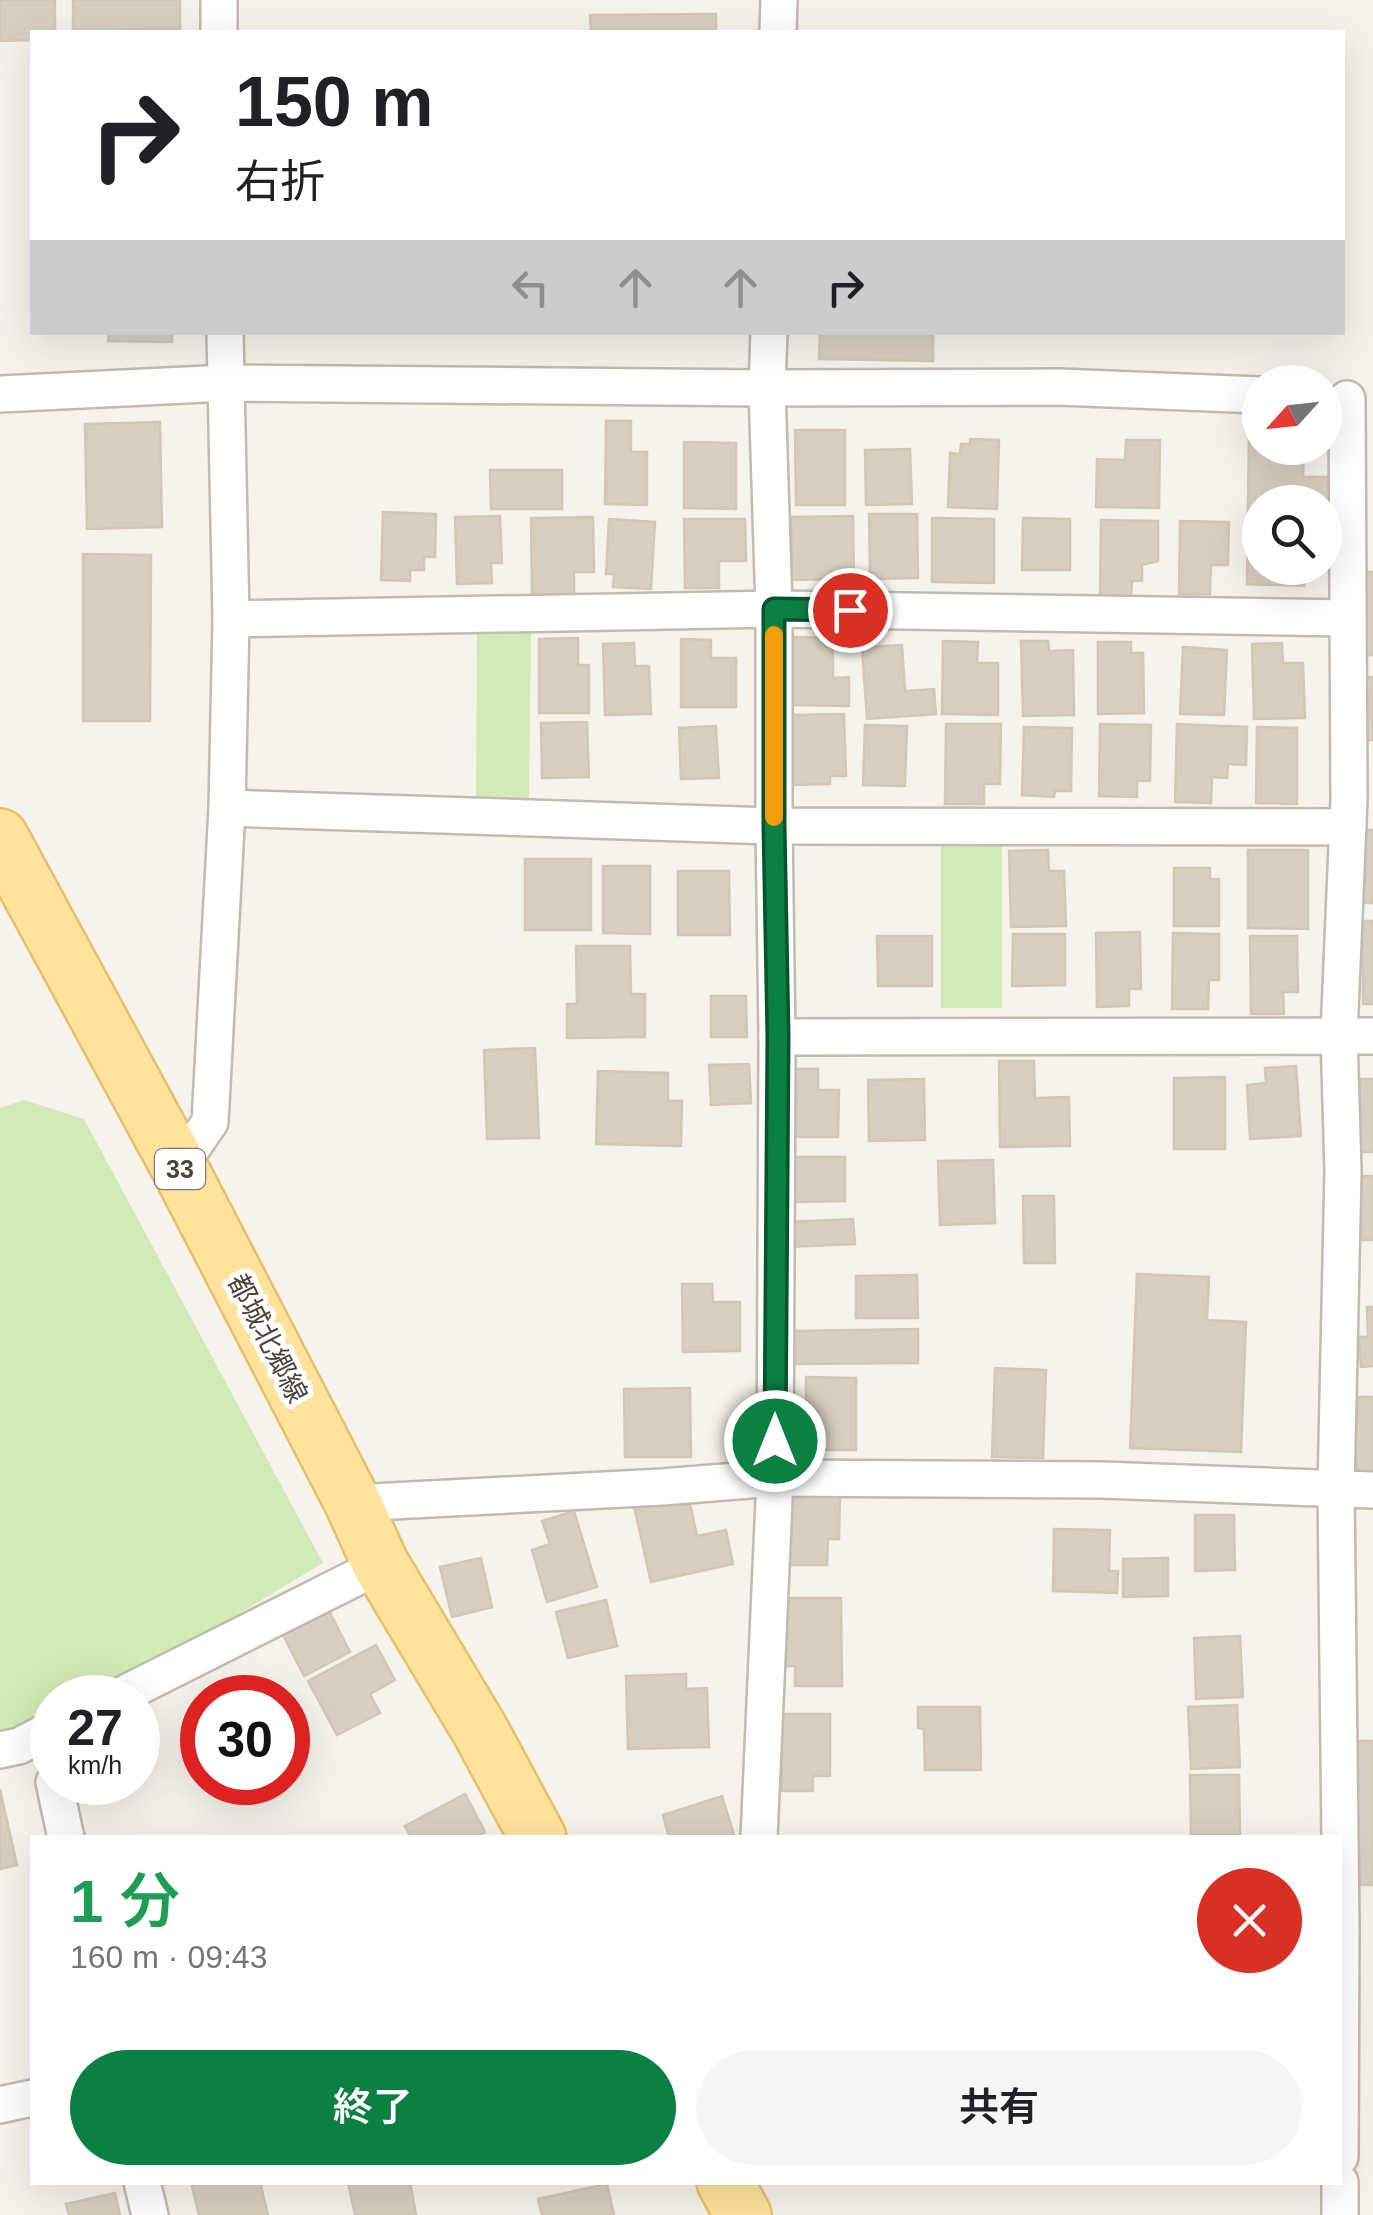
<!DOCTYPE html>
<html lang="ja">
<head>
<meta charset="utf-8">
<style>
  :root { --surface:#fff; --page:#f6f6f6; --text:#202124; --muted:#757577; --accent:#0b8043 }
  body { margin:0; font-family:Helvetica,"Noto Sans JP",sans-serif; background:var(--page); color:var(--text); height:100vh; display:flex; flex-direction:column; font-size:38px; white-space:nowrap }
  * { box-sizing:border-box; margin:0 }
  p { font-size:32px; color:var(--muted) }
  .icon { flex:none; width:55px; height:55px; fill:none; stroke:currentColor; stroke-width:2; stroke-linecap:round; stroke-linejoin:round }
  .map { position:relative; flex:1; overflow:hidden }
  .drawer { position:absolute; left:30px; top:1835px; width:1312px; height:350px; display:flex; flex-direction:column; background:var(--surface); border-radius:0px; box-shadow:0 10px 40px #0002 }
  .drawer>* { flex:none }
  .guide { position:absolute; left:30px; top:30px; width:1315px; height:305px; border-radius:0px; box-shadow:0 10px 40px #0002; background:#fff; color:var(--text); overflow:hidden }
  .needle { width:65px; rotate:243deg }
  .tools { position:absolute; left:1242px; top:365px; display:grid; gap:20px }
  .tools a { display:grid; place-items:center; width:100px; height:100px; border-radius:50%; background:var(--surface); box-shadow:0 10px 40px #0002; font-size:50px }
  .speed { position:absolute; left:30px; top:1675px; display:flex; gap:20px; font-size:50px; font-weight:700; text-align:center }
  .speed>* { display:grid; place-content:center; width:130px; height:130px; border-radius:50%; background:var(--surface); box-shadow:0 10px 40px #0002; line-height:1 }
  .speed small { font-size:25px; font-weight:400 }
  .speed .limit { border:15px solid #d22; background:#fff; color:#111 }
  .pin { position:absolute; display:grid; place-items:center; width:85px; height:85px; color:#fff; margin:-42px; border:5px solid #fff; border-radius:50%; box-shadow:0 2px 10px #0007 }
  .me { position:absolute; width:110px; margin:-55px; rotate:0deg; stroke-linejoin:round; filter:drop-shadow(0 0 8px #0008) }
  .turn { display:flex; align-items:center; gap:35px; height:210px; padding:0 40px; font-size:45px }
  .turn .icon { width:130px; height:130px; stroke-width:2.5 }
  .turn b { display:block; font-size:70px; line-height:85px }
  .lanes { display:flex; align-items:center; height:95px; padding:0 40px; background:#0003; justify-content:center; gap:50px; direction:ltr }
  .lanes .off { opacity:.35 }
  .round { display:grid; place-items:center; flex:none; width:105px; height:105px; border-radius:52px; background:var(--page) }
  .head { display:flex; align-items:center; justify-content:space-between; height:170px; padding:0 40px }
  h1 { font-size:60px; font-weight:600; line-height:75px; color:#1e9e55 }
  .primary-button { display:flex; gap:20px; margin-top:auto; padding:20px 40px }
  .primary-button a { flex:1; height:115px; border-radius:60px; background:var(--accent); color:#fff; font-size:40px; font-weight:600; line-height:115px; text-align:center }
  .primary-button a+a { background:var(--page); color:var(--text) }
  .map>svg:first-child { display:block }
  .green { fill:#d2eab5 }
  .building { fill:#d8cfc1; stroke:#d3c7b4; stroke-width:2.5 }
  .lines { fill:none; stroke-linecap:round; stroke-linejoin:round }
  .street-casing { stroke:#c2bbae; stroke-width:40 }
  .primary-casing { stroke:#e6c16a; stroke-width:60 }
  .street { stroke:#fff; stroke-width:35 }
  .primary { stroke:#ffe39c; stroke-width:55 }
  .route-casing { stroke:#07532c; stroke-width:25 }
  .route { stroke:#0b8043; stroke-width:18 }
  .slow { stroke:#f59e0b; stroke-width:18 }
  .labels { text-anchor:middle; stroke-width:10; stroke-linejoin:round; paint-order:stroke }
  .shield { fill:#fff; stroke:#817c74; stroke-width:2.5 }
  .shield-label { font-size:25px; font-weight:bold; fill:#4b4439 }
  .street-label { font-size:28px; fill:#4b4439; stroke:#fff }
</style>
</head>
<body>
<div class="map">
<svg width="1373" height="2215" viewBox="0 0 1373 2215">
  <rect width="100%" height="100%" fill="#f6f3ec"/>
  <g class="green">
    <polygon points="477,630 531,631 529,798 476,798"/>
    <rect x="941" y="846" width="61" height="162"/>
    <polygon points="24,1100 84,1119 323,1563 100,1697 52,1698 52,1726 0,1749 0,1108"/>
  </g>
  <g class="building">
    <polygon points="0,0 55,0 55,32 32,32 32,40 0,41"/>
    <polygon points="73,0 180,0 180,29 73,30"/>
    <polygon points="716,14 716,32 591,32 590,15"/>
    <polygon points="109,332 172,332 172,342 108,341"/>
    <polygon points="820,332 933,332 933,361 819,359"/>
    <polygon points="606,421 631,421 631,452 647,452 647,505 605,504"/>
    <polygon points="160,422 162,527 87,529 85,424"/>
    <polygon points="795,430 845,430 845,505 796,505"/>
    <polygon points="1249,430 1260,430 1260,448 1304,448 1303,477 1330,477 1329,513 1325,513 1325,502 1260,502 1260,568 1305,568 1304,586 1247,584"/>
    <polygon points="970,439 999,440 997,509 948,507 950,453 960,454 961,444 970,444"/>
    <polygon points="1126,440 1160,440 1159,508 1096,507 1097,459 1125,460"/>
    <polygon points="684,442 736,443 736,509 684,508"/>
    <polygon points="910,449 912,504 866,505 865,450"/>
    <polygon points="490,470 562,470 562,509 491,509"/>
    <polygon points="383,512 436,514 435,557 424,557 424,570 410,570 410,581 381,580"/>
    <polygon points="869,514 917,514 918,578 870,579"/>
    <polygon points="500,516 502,563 491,563 492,583 457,584 455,517"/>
    <polygon points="853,516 854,579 792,580 791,517"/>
    <polygon points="593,517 594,572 574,572 574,598 532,598 531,518"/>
    <polygon points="932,518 994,519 994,583 932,582"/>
    <polygon points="1023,518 1070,519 1070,570 1022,570"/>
    <polygon points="609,519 655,522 651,589 613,587 614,574 606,574"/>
    <polygon points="684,519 745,519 746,561 719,561 719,588 685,588"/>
    <polygon points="1101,520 1158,521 1158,561 1142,565 1142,581 1132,581 1131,597 1100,597"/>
    <polygon points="1180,521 1229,522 1228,565 1211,565 1210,594 1179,594"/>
    <polygon points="83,554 151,555 150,721 83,721"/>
    <polygon points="1362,572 1373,572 1373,655 1365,655"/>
    <polygon points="793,637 833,638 833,678 849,677 849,706 793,705"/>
    <polygon points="578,638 578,665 589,665 589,713 539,713 539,639"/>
    <polygon points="681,639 711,640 711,658 736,658 736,707 681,707"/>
    <polygon points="943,641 978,642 977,663 998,663 998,715 942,714"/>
    <polygon points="1021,641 1048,641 1049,651 1073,650 1074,715 1023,716"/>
    <polygon points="1098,642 1131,642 1131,653 1143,653 1144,713 1098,714"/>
    <polygon points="634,643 635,666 649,666 651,714 605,715 603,644"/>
    <polygon points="1282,643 1283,663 1303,663 1305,718 1254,719 1252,644"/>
    <polygon points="902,645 905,691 934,689 936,714 867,719 862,647"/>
    <polygon points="1183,647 1227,650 1224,715 1180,714"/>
    <polygon points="1373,677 1373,740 1362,740 1360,678"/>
    <polygon points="844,714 846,776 830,776 830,784 792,785 790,715"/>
    <polygon points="587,722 589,777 542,778 541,723"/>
    <polygon points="946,724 1001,724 1000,784 984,784 984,804 945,804"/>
    <polygon points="1100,724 1151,725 1150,781 1137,781 1137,797 1099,796"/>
    <polygon points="1177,724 1247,727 1246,765 1228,764 1227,778 1212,777 1211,803 1175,802"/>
    <polygon points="865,725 907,726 905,786 863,785"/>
    <polygon points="716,726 719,778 681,779 679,728"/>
    <polygon points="1024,727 1072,728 1071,791 1055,791 1054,797 1022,795"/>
    <polygon points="1257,727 1297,728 1297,804 1256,803"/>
    <polygon points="1365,830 1373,830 1373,903 1363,903"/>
    <polygon points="1048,850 1049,871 1064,871 1066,926 1011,927 1009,851"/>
    <polygon points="1248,850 1308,850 1308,929 1248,928"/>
    <rect x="525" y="859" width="66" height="71"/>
    <polygon points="603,866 650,866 650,934 603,933"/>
    <polygon points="1174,868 1210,868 1210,879 1219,879 1219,926 1174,926"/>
    <polygon points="678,871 729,871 730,935 678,935"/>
    <rect x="1363" y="921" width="10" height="83"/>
    <polygon points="1140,932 1141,989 1129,989 1129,1006 1097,1007 1096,933"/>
    <polygon points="1173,933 1219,934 1219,980 1209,980 1208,1009 1172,1009"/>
    <polygon points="1013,934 1065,934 1065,985 1012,986"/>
    <polygon points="877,936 932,936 932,986 878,986"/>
    <polygon points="1250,936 1297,936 1298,992 1283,992 1284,1014 1251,1014"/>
    <polygon points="576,946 630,946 631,994 645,994 645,1037 567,1038 567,1004 577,1004"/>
    <polygon points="711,996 746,996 747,1037 711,1037"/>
    <polygon points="535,1048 539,1138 487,1139 484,1050"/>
    <polygon points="999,1061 1034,1061 1035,1098 1069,1097 1070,1146 1000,1147"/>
    <polygon points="749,1064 751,1103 711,1105 709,1065"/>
    <polygon points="1296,1066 1301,1136 1250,1139 1247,1085 1266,1083 1265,1068"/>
    <polygon points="794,1069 818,1069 818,1090 839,1090 838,1137 793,1137"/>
    <polygon points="598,1071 668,1073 668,1101 682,1101 681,1146 596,1144"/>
    <polygon points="1225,1077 1225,1149 1174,1149 1174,1078"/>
    <polygon points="924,1079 925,1140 869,1141 868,1080"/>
    <rect x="1360" y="1079" width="13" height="73"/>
    <polygon points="793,1157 845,1157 845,1201 793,1202"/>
    <polygon points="993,1160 995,1223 940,1225 938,1161"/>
    <polygon points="1359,1176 1373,1176 1373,1240 1362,1240"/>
    <polygon points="1023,1196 1054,1196 1055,1263 1024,1263"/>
    <polygon points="853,1219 855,1244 788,1247 788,1222"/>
    <polygon points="1137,1274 1209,1277 1207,1320 1246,1322 1241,1452 1130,1448"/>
    <polygon points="917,1275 918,1318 856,1318 856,1276"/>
    <polygon points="682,1284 712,1284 713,1302 740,1302 740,1351 683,1352"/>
    <polygon points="1367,1307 1373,1307 1373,1366 1361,1367 1359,1337 1368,1337"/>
    <polygon points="918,1329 918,1363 793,1364 792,1331"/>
    <polygon points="995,1368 1046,1370 1043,1458 992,1457"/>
    <polygon points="806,1377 856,1378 856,1450 806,1450"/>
    <polygon points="690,1388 691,1457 625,1457 624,1389"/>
    <polygon points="1358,1397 1373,1397 1373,1475 1354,1474"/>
    <polygon points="688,1494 697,1536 726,1530 733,1564 651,1582 634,1506"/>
    <polygon points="782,1495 840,1496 839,1539 828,1539 827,1565 781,1565"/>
    <polygon points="574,1511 597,1587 547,1602 532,1550 550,1544 542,1521"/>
    <polygon points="1195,1515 1234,1515 1235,1570 1195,1571"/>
    <polygon points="1054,1529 1110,1530 1109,1571 1118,1571 1117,1593 1053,1591"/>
    <polygon points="481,1558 492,1607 452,1617 440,1567"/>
    <polygon points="1168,1558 1168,1596 1123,1597 1123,1559"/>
    <polygon points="780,1598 841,1598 842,1686 795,1686 795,1666 781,1666"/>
    <polygon points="606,1600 617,1646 568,1658 556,1612"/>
    <polygon points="326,1605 350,1652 304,1676 280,1629"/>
    <polygon points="1240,1636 1243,1697 1196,1699 1194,1638"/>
    <polygon points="376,1645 395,1680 370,1694 380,1713 337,1735 308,1681"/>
    <polygon points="686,1674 686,1689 707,1688 709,1747 628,1749 626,1676"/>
    <polygon points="1237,1705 1240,1767 1191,1769 1188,1707"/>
    <polygon points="918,1707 980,1707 981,1770 925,1770 924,1729 918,1728"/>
    <polygon points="782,1714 830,1714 830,1776 813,1776 813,1791 782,1791"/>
    <polygon points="1355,1741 1373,1741 1373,1885 1360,1885"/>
    <polygon points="1190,1775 1239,1775 1240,1834 1191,1835"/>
    <polygon points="80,1782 109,1782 113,1798 86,1804"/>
    <polygon points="0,1789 17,1865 0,1869"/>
    <polygon points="465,1794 485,1832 474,1838 411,1838 405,1826"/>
    <polygon points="722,1796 735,1838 669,1838 663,1815"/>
    <polygon points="191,2182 260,2182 268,2215 199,2215"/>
    <polygon points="348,2182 410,2182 416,2215 355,2215"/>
    <polygon points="607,2184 614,2215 542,2215 538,2199"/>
    <polygon points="115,2193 120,2215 69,2215 66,2204"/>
  </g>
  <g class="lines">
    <g class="street-casing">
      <g id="street">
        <polyline points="219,0 219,32"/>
        <polyline points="778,32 779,0"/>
        <polyline points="0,394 226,383 767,388 1059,387 1260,395"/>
        <polyline points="231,619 774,609 1348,618"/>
        <polyline points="227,808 774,826 1348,827"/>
        <polyline points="777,1037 1373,1036"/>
        <polyline points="179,1167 210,1122 227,808 231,619 225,332"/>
        <polyline points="353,1503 662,1487 775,1478 1102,1480 1373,1490"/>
        <polyline points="116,1698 381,1565"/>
        <polyline points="0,1750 19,1746 52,1729"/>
        <polyline points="54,1782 66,1838"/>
        <polyline points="759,1838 775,1478 777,1037 774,826 774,609 767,388 769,332"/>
        <polyline points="0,2105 32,2098"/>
        <polyline points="1340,2157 1341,1927 1336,1489 1343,1171 1339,1035 1349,799 1347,399"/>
        <polyline points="142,2182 150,2215"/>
        <polyline points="1340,2215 1340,2182"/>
      </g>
    </g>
    <g class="primary-casing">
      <g id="primary">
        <polyline points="0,837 179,1167 353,1503 381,1565 481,1732 538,1838"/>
        <polyline points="725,2182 743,2215"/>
      </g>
    </g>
    <use href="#street" class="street"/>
    <use href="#primary" class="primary"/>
  </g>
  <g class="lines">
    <g class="route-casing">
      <polyline id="route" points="775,1441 778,1037 774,826 774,609 850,610"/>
    </g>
    <use href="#route" class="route"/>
    <polyline class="slow" points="774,817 774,635"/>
  </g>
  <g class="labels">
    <rect class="shield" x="155" y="1149" width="50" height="40" rx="8"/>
    <g class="shield-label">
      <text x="180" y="1178">33</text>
    </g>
    <g class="street-label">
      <text transform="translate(268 1338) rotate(63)" y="10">都城北郷線</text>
    </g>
  </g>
</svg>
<div class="tools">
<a><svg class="needle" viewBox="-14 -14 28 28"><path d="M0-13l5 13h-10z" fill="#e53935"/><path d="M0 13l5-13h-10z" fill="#757577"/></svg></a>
<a><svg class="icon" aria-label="search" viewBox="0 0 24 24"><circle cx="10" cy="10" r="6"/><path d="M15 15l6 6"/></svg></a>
</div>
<div class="speed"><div>27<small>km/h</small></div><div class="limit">30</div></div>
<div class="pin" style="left:850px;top:610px;background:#d93025"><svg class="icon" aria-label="arrive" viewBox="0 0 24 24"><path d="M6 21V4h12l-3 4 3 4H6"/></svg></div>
<svg class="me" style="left:775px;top:1441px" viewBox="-20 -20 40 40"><circle r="17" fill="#0b8043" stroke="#fff" stroke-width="3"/><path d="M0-11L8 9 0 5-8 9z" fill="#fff"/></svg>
<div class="guide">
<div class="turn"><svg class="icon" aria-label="right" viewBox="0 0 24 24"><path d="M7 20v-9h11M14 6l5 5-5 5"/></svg><div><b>150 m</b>右折</div></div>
<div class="lanes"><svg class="icon off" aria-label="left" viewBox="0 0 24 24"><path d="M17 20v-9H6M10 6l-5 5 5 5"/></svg><svg class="icon off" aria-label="ahead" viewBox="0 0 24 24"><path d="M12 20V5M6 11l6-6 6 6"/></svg><svg class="icon off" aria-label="ahead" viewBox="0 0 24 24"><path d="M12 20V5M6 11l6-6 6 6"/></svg><svg class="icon" aria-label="right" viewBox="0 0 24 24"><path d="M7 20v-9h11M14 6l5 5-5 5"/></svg></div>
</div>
<section class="drawer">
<div class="head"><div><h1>1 分</h1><p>160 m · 09:43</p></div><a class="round" style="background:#d93025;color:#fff"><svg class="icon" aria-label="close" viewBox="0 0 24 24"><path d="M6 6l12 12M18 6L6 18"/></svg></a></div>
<div class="primary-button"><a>終了</a><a>共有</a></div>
</section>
</div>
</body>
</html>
